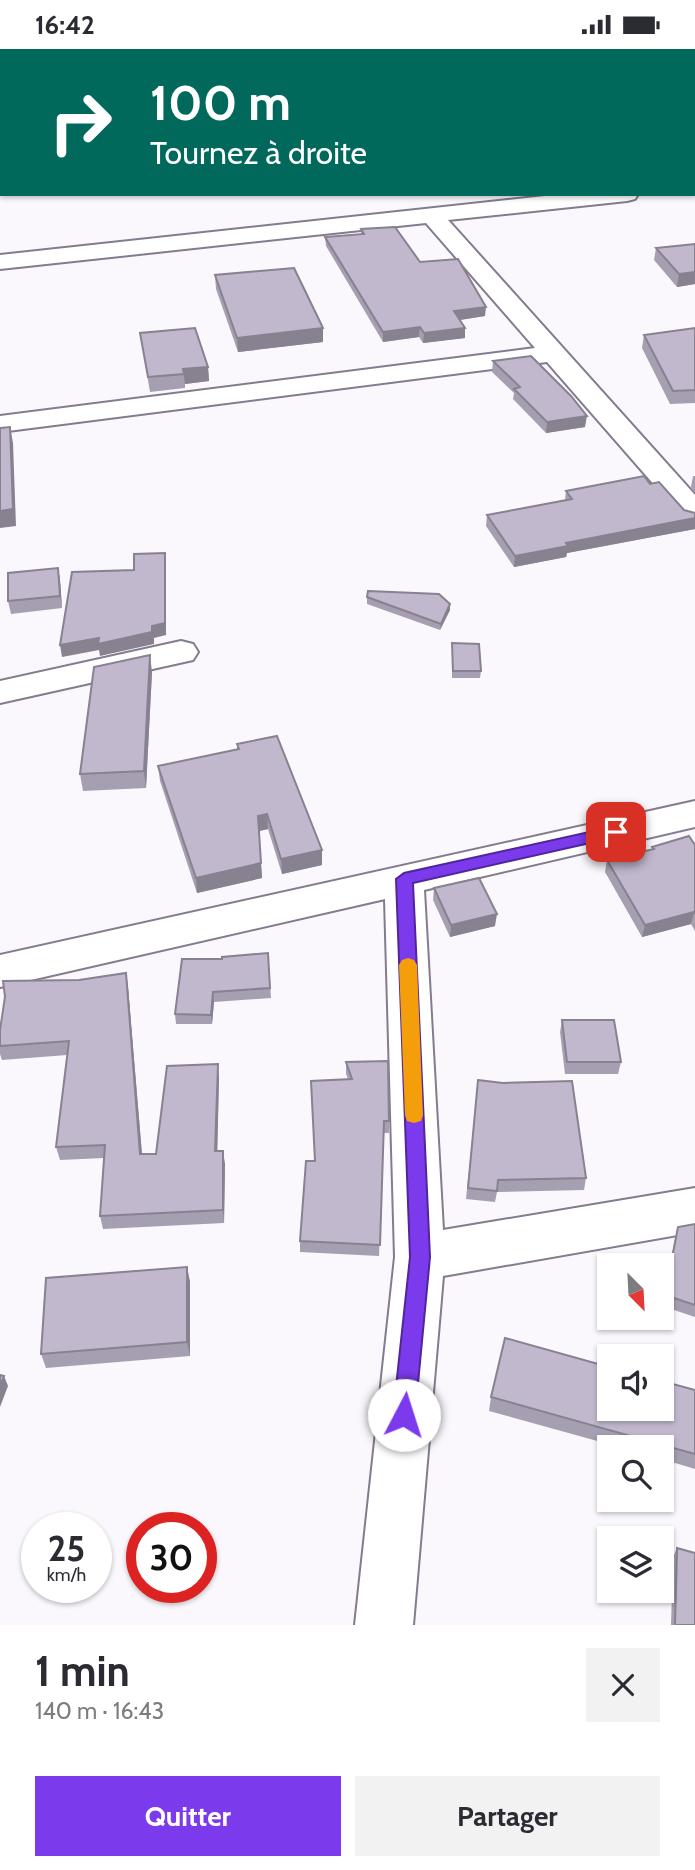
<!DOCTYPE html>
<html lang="fr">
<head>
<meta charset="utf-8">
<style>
  :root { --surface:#fff; --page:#f2f2f3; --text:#2b2b33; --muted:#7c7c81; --accent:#7c3aed }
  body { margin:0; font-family:Cabin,sans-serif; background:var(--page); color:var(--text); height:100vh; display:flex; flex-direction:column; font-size:26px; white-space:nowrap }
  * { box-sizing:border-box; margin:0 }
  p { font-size:23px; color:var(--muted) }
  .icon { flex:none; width:38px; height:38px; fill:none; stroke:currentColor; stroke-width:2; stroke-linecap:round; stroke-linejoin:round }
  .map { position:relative; height:1576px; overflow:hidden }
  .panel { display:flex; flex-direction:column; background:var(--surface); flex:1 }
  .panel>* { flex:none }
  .hud { position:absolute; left:0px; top:0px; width:696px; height:147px; box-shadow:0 2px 5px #0004; background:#00695c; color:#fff; overflow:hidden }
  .needle { width:46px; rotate:156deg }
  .controls { position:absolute; left:597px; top:1204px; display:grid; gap:14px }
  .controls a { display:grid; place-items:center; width:77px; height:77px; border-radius:0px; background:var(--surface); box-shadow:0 2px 5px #0004; font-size:35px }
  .speed { position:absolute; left:21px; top:1463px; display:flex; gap:14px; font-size:35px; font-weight:700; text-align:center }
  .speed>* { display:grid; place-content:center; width:91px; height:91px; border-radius:50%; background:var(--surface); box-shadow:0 2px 5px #0004; line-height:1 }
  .speed small { font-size:18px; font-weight:400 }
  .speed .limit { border:10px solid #d22; background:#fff; color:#111 }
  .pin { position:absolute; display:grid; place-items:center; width:60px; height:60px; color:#fff; margin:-30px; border-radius:14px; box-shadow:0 4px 10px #0006 }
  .me { position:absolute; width:77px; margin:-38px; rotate:5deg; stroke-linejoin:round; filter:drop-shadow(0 0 5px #0008) }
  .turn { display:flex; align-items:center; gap:24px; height:147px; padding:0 35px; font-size:32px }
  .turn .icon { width:91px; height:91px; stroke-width:2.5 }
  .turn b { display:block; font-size:49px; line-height:60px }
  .round { display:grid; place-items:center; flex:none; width:74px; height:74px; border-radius:0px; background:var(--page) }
  .overview { display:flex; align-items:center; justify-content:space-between; height:119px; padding:0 35px }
  h1 { font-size:42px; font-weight:700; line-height:52px }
  .action { display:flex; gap:14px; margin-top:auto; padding:14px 35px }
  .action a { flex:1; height:80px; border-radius:0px; background:var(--accent); color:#fff; font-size:28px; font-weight:700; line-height:80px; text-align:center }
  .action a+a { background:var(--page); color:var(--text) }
  .status { display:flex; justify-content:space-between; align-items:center; height:49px; padding:0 35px; background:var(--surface); direction:ltr }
  .status svg { height:19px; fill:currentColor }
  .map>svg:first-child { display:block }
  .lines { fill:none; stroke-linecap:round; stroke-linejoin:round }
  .minor-casing { stroke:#847b8f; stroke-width:4 }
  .minor { fill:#fff; fill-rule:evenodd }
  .wall { fill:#a69eb1 }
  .shaded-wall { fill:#878190 }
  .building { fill:#c1b8ce; stroke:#878190; stroke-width:2 }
  .route { fill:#7c3aed; stroke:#51269a; stroke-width:2 }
  .slow { fill:#f59e0b }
</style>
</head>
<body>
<div class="status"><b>16:42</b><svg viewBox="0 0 49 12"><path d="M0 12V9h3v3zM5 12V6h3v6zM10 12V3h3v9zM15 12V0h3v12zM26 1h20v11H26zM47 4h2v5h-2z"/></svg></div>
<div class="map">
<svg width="695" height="1576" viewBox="0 0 695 1576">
  <rect width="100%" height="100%" fill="#faf8fd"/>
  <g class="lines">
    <g class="minor-casing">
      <g id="minor">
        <rect x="447" y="0" width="18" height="2"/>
        <rect x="0" y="64" width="2" height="12"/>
        <rect x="0" y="128" width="2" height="14"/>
        <polygon points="563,145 638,145 635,150 627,152 448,171 695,446 695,473 684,470 547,313 0,383 0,367 535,299 426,174 0,220 0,206"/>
        <polygon points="181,592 193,595 198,603 193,611 0,654 0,632"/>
        <polygon points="695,752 695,778 424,841 443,1181 695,1139 695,1183 443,1227 413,1576 355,1576 395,1208 385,850 0,938 0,906"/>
      </g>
    </g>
    <use href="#minor" class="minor"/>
  </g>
  <g class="wall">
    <polygon points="361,180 420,213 485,267 460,271 465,279 465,289 423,294 419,288 383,293 326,197 325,188 361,186"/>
    <polygon points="695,195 695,235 677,238 654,211 656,199"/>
    <polygon points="215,226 323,279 323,293 238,303 216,240"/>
    <polygon points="695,279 695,354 670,355 642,299 644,286"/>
    <polygon points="140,284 208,318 209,332 185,335 185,339 150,343"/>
    <polygon points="493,312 585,378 546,384 513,350 514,344 492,323"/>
    <polygon points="693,427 695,427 695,443 691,438"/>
    <polygon points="650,435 684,461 695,464 695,480 567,504 566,508 514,518 486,477 487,466 565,451 566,442"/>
    <polygon points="58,519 60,531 62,559 11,565 8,552"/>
    <polygon points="367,548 450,555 450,561 440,581 367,555"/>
    <polygon points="452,594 481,622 480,629 452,629"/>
    <polygon points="152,623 146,739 83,742 80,725"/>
    <polygon points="237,695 322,801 322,816 282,825 268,780 259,782 262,829 197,844 160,732 158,717 237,701"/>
    <polygon points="695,796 695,882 691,875 642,888 605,823 607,811 652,800 652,798"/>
    <polygon points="434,839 495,877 450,888 433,851"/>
    <polygon points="268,904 271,949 214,953 212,975 176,975 175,965 222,910"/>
    <polygon points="126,924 128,938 142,1105 156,1105 219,1029 217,1102 225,1115 224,1174 103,1180 100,1167 104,1109 60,1111 56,1098 67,1006 2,1011 0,1005 0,981 79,931"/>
    <polygon points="562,971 621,1013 618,1025 565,1025 560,983"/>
    <polygon points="346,1013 389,1072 389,1084 384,1084 379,1207 300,1203 300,1192 315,1112 348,1030 346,1025"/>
    <polygon points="478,1031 586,1129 584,1141 497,1143 495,1153 466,1150"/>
    <polygon points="695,1175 695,1268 662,1257 675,1189 678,1178"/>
    <polygon points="187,1218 190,1233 190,1307 46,1319 41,1305"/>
    <polygon points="695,1341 695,1420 662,1410 662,1398 619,1398 489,1362 491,1348"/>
    <polygon points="677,1499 695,1576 671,1576 673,1508"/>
  </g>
  <g class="shaded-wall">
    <polygon points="695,223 695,235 677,238 679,225"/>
    <polygon points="486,258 485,267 453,272 454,262"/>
    <polygon points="420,278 419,288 383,293 383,283"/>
    <polygon points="323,279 323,293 238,303 237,289"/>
    <polygon points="465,279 465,289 423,294 424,284"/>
    <polygon points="208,318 209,332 185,335 183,320"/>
    <polygon points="587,367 585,378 546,384 547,373"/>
    <polygon points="10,378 13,394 16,477 0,479 0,462"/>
    <polygon points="695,469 695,480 567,504 566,508 514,518 515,507 566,494"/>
    <polygon points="165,504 166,516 166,586 154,589 154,595 100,607 99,601 62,608 60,596 99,589 152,577"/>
    <polygon points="58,519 60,531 62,559 60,547"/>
    <polygon points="450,555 450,561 440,581 441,575"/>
    <polygon points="150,606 152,623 146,739 144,722"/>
    <polygon points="267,765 268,780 259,782 258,767"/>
    <polygon points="322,801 322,816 282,825 281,810"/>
    <polygon points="261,814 262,829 197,844 196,829"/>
    <polygon points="694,863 691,875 642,888 645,876"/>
    <polygon points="497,865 495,877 450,888 451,876"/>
    <polygon points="126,924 128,938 143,1118 140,1105"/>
    <polygon points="213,943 214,953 212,975 211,966"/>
    <polygon points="218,1015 219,1029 217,1115 215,1102"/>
    <polygon points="223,1102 225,1115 224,1174 223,1161"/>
    <polygon points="187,1218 190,1233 190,1307 187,1293"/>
    <polygon points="4,1327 8,1337 0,1358 0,1337"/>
  </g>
  <g class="building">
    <polygon points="186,0 283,0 284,2 186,2"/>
    <polygon points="0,84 2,84 2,122 0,121"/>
    <polygon points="395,178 420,213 458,210 486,258 454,262 465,279 424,284 420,278 383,283 325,188 364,185 361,180"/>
    <polygon points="695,195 695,223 679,225 656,199"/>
    <polygon points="294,219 323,279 237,289 215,226"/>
    <polygon points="195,279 208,318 183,320 184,325 148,328 140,284"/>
    <polygon points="695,279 695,341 673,342 644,286"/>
    <polygon points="531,307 571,347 587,367 547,373 514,340 520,338 493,312"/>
    <polygon points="10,378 13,460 0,462 0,379"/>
    <polygon points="644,427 650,435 659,433 684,461 695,464 695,469 566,494 568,497 515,507 487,466 572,450 566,442"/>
    <polygon points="165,504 165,574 152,577 152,583 98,595 99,589 60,596 72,523 134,521 134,505"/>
    <polygon points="58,519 60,547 8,552 8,524"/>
    <polygon points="368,542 439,545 450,555 441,575 367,548"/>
    <polygon points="452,594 479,595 481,622 453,622"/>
    <polygon points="150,606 144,722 80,725 94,618"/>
    <polygon points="277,687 322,801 281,810 267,765 258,767 261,814 196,829 158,717 239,700 237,695"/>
    <polygon points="689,787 695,796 695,865 694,863 645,876 607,811 654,800 652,798"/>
    <polygon points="479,829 497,865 451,876 434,839"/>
    <polygon points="268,904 270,939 213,943 211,966 175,965 182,910 222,910 222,908"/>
    <polygon points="126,924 140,1105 156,1105 167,1017 218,1015 215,1102 223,1102 223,1161 100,1167 105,1096 56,1098 69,992 0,997 0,981 5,948 3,932 79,931"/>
    <polygon points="562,971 614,971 621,1013 567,1013"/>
    <polygon points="388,1012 389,1072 384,1072 380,1196 300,1192 306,1112 315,1112 311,1032 352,1030 346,1013"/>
    <polygon points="478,1031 503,1034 572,1032 586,1129 498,1131 497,1142 468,1139"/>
    <polygon points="695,1175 695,1256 665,1246 678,1178"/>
    <polygon points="187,1218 187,1293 41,1305 46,1229"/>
    <polygon points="505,1289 609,1318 609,1360 662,1360 662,1332 695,1341 695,1405 491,1348"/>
    <polygon points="0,1326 4,1327 0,1337"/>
    <polygon points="677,1499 695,1504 695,1576 675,1576"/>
  </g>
  <polygon class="route" points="616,777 624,783 621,787 413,834 430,1208 415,1366 412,1374 404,1377 397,1374 393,1366 410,1208 396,830 404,824"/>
  <polygon class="slow" points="408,909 414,911 417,916 423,1066 421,1072 414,1074 407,1072 405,1066 399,916 402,911"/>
</svg>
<div class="controls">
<a><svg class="needle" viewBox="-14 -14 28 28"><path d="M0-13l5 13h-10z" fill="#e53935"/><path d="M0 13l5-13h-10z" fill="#7c7c81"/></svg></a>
<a><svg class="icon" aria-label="sound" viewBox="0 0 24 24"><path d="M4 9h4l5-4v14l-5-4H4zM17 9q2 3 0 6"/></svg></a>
<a><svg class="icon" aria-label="search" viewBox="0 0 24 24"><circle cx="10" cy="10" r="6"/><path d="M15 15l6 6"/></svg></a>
<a><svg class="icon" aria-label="layers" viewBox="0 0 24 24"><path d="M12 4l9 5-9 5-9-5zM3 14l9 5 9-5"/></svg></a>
</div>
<div class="speed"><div>25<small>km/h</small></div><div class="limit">30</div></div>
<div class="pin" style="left:616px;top:783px;background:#d93025"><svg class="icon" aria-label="arrive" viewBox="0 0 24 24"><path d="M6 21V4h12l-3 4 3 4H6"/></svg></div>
<svg class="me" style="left:404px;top:1366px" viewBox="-20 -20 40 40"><circle r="19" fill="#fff"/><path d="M0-13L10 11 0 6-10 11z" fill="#7c3aed"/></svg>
<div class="hud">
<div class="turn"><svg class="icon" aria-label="right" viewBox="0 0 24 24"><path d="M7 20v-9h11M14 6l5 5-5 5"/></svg><div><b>100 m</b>Tournez à droite</div></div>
</div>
</div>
<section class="panel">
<div class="overview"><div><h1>1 min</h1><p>140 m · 16:43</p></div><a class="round"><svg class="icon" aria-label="close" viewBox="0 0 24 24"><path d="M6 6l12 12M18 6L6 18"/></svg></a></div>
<div class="action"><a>Quitter</a><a>Partager</a></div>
</section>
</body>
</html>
